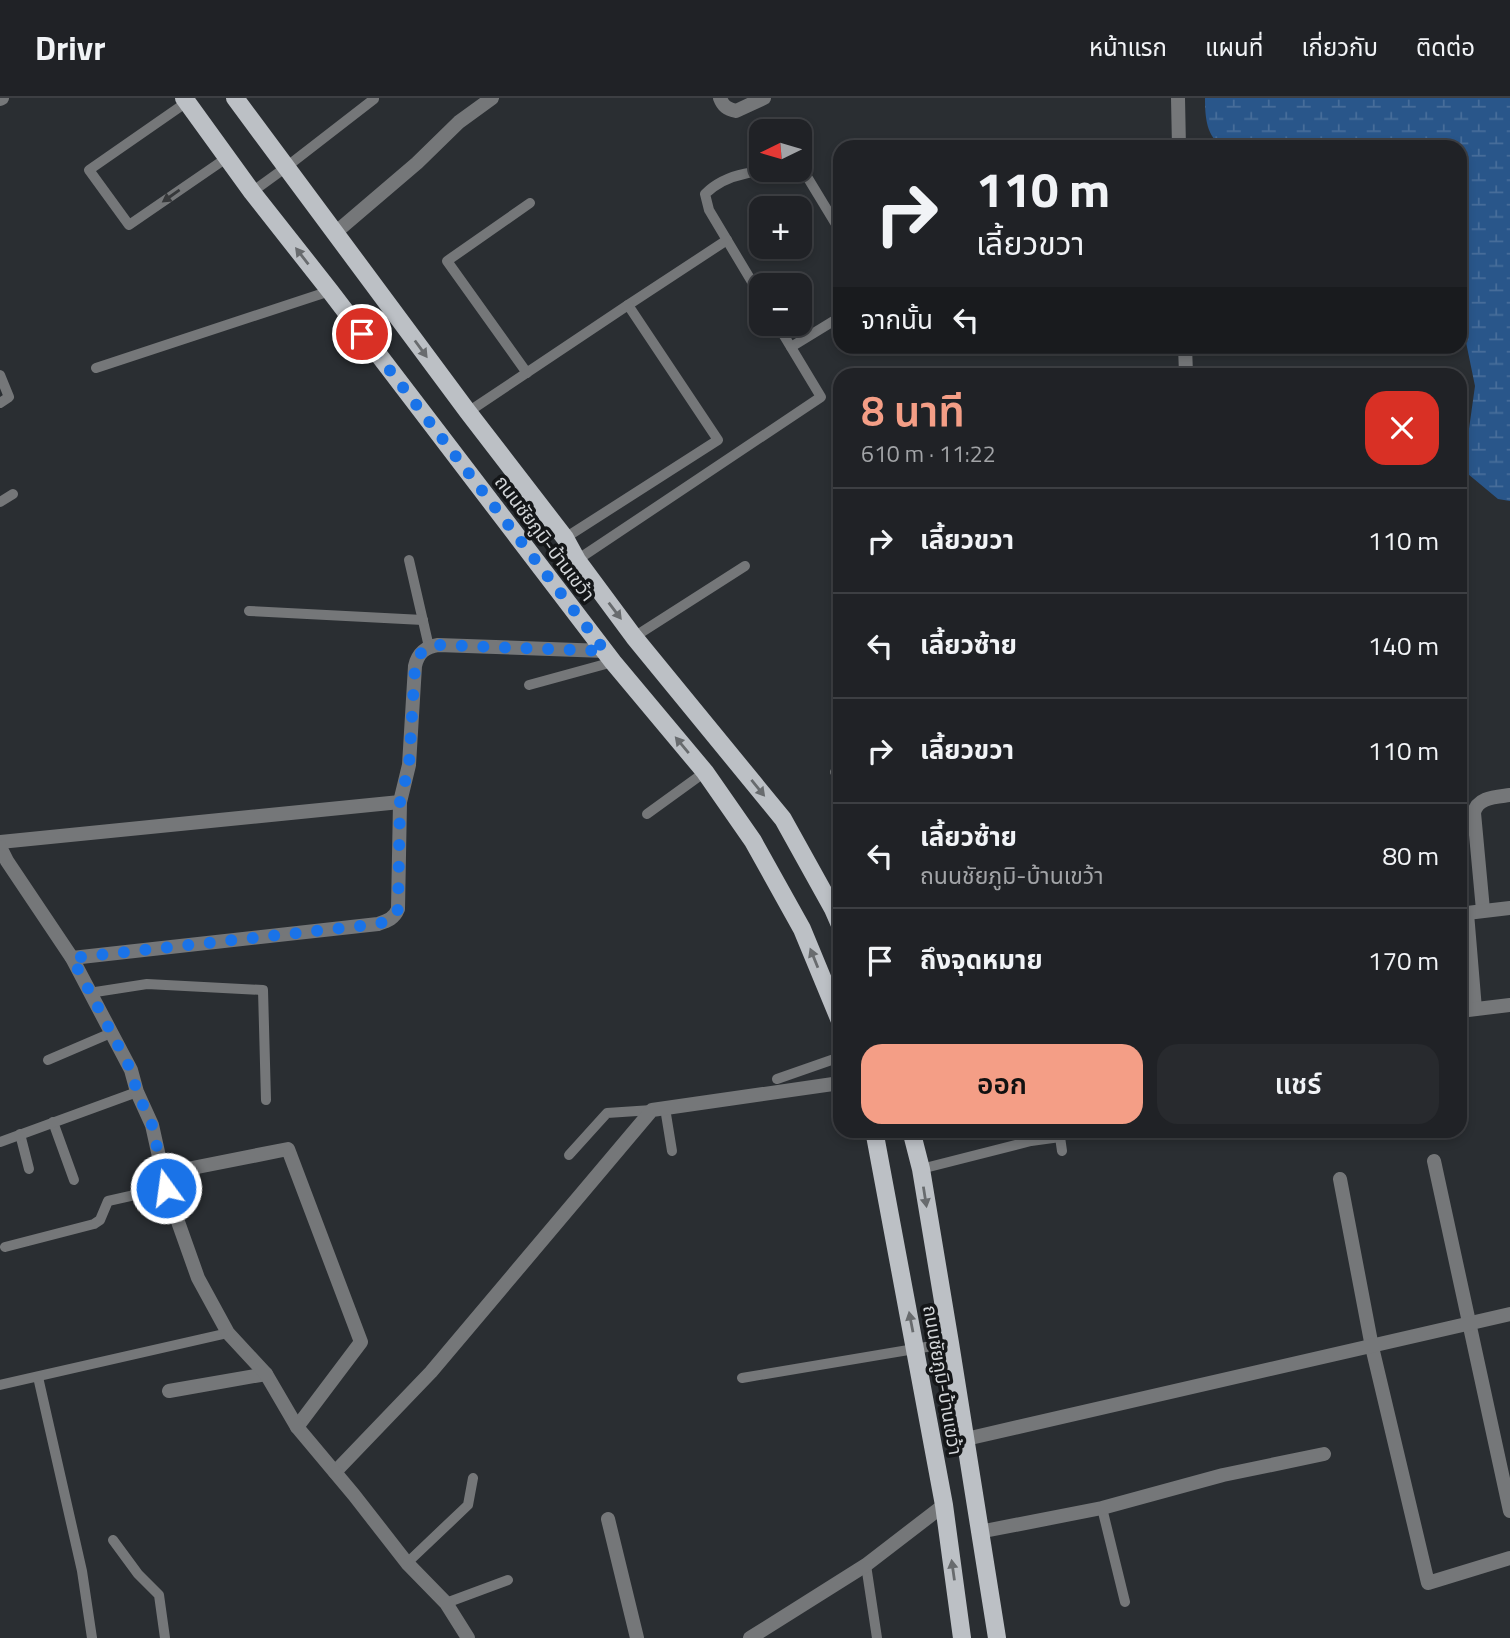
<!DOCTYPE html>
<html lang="th">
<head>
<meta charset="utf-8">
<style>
  :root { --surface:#202226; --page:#282a2e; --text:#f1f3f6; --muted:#a2a4a7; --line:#3d3f43; --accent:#f49e86 }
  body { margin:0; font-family:"Titillium Web","Noto Sans Thai",sans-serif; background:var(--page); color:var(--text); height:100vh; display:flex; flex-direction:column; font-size:26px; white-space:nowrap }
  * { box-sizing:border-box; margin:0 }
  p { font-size:23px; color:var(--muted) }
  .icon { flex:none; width:38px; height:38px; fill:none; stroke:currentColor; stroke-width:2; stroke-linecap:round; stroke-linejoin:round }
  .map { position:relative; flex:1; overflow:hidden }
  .drawer { position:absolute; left:833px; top:270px; width:634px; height:770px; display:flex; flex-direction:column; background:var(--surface); border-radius:21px; box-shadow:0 4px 10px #0003,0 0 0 2px var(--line) }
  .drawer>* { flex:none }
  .banner { position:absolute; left:833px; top:42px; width:634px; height:214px; border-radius:21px; box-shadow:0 4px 10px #0003,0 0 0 2px var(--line); background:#202226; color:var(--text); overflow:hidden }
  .needle { width:46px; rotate:265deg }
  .controls { position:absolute; left:749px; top:21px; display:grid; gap:14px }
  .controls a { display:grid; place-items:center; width:63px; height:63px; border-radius:14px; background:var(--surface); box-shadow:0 4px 10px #0003,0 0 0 2px var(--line); font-size:35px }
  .pin { position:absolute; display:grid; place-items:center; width:60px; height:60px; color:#fff; margin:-30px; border:4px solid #fff; border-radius:50%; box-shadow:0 2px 7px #0007 }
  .me { position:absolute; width:77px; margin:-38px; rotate:346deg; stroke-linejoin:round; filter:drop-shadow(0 0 5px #0008) }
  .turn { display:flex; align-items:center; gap:24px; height:147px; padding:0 28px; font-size:32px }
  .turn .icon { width:91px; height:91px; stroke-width:2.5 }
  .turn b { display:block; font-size:49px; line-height:60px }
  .then { display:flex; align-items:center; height:66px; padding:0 28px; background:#0003; gap:14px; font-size:26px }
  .round { display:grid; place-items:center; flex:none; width:74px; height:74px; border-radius:21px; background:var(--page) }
  .headline { display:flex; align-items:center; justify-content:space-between; height:119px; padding:0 28px }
  h1 { font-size:42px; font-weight:600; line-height:52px; color:var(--accent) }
  .button { display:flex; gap:14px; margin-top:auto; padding:14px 28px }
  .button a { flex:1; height:80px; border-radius:21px; background:var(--accent); color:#111; font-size:28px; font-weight:600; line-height:80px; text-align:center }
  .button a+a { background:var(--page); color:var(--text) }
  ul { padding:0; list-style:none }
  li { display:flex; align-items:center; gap:21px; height:105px; padding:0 28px; border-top:2px solid var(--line) }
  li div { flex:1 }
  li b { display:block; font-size:26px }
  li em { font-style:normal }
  header { display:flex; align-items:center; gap:42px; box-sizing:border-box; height:98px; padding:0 35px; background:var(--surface); border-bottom:2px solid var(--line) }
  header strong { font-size:33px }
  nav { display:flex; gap:38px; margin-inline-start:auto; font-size:24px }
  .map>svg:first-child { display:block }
  .wetland { fill:url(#wetland-marsh) }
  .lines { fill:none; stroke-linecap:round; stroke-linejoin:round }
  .service { stroke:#757779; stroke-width:10 }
  .minor { stroke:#757779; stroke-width:14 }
  .tertiary { stroke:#757779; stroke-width:14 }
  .primary { stroke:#bcc0c5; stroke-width:18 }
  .oneway { fill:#36383a }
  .oneway2 { fill:#686b6e }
  .route { stroke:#1a73e8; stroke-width:12; stroke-dasharray:0 21.6 }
  .labels { text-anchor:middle; stroke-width:7; stroke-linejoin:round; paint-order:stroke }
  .street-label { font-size:19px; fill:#d2d5d8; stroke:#141618 }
</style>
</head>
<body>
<header>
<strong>Drivr</strong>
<nav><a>หน้าแรก</a><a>แผนที่</a><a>เกี่ยวกับ</a><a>ติดต่อ</a></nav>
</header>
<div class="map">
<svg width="1510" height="1540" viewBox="0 0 1510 1540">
  <defs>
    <pattern id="wetland-marsh" width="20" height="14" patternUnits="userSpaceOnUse" patternTransform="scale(1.75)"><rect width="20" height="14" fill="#29568a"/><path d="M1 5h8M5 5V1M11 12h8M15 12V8" fill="none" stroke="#476d9a"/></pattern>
  </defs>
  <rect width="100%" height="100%" fill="#2a2e32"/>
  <path class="wetland" d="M1205,0H1510V403L1498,401L1468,376V338L1475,288L1460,215V49H1224C1206,40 1205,18 1205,0Z"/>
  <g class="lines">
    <g class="service">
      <polyline points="187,4 89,72 129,127 228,59"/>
      <polyline points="252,94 285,70 374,1"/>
      <path d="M761,199L709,112L705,96C731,70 769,73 803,72L840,133"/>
      <polyline points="628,207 727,142"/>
      <polyline points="791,249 840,219"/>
      <polyline points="96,270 330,193"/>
      <polyline points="527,275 447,163 530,105"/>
      <polyline points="0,277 9,299 0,305"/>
      <polyline points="468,314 628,207 718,342 565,440"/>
      <polyline points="0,404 13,396"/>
      <polyline points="409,462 429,549"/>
      <polyline points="577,462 821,299 777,226"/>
      <polyline points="249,513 423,522"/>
      <polyline points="634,539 745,468"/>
      <polyline points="529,587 613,564"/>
      <polyline points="835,674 840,680"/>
      <polyline points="647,716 705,674"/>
      <polyline points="89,895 147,886 263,892 266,1002"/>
      <polyline points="48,962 111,935"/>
      <polyline points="777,981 840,959"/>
      <polyline points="665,1010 672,1053"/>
      <polyline points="53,1024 74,1082"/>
      <polyline points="20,1036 29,1071"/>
      <polyline points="0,1044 137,994"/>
      <polyline points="569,1057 607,1015 652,1012"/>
      <polyline points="921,1071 1031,1043 1060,1039 1062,1053"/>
      <polyline points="5,1149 94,1126 100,1122 108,1103 166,1090"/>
      <polyline points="38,1279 82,1473 92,1540"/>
      <polyline points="742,1280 950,1245"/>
      <polyline points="0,1287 228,1235"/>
      <polyline points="1102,1410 1125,1504"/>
      <polyline points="113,1442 138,1476 159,1497 165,1540"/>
      <polyline points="407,1465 468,1407 473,1380"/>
      <polyline points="866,1467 877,1540"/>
      <polyline points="446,1505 508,1482"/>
    </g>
    <g class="minor">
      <path d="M720,0C723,8 727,11 736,13L764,0"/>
      <polyline points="1178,0 1179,49"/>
      <polyline points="0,1 2,0"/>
      <polyline points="335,135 417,65 459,24 492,0"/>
      <polyline points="1185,248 1186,276"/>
      <polyline points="0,744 400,704"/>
      <path d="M1483,812L1474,715C1477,699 1496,699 1510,697"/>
      <path d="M72,860L378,826C387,823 394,821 398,811L400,704L409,667L415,568C418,555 425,549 438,547L605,553"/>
      <polyline points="1475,911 1467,815 1510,810"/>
      <polyline points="1460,913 1510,907"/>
      <polyline points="1434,1063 1510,1413"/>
      <polyline points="162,1076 288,1051 361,1244 297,1329"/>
      <polyline points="1340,1081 1372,1249 1428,1485 1510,1460"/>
      <polyline points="169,1293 266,1276"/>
      <polyline points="966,1341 1510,1216"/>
      <polyline points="335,1374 431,1274 652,1012 840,985"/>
      <polyline points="608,1421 637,1540"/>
      <polyline points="979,1434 1102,1410 1223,1377 1324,1356"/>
      <polyline points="750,1540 866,1467 944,1407"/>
    </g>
    <polyline class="tertiary" points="0,749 7,763 72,860 131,972 137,994 152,1027 166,1090 198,1180 228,1235 266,1276 297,1329 354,1397 407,1465 446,1505 468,1540"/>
    <g class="primary">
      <polyline points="184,0 252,94 330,193 613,564 705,674 753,743 802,831 840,923"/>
      <polyline points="235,0 468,314 565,440 577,462 634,539 783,721 833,811 840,827"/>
      <polyline points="874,1032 944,1407 962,1540"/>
      <polyline points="911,1032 921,1071 950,1245 997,1540"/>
    </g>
  </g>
  <defs><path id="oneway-solid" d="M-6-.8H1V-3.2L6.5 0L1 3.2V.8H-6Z" transform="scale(1.75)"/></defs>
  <use class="oneway" href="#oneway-solid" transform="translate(171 98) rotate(145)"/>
  <g class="oneway2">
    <use href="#oneway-solid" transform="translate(302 158) rotate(-128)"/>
    <use href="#oneway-solid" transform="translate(421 251) rotate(54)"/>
    <use href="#oneway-solid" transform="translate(615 513) rotate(53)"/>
    <use href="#oneway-solid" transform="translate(682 647) rotate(-130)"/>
    <use href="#oneway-solid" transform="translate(758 690) rotate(51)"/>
    <use href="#oneway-solid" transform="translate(814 860) rotate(-112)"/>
    <use href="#oneway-solid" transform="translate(925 1099) rotate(81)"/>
    <use href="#oneway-solid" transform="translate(911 1224) rotate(-101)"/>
    <use href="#oneway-solid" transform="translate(953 1472) rotate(-98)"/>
  </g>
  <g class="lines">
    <path class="route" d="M166,1090L152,1027L137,994L131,972L72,860L378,826C387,823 394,821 398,811L400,704L409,667L415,568C418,555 425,549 438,547L605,553L362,236"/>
  </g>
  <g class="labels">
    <g class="street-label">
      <text transform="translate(545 440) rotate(53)" y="7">ถนนชัยภูมิ-บ้านเขว้า</text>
      <text transform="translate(943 1282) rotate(80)" y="7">ถนนชัยภูมิ-บ้านเขว้า</text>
    </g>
  </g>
</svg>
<div class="controls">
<a><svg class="needle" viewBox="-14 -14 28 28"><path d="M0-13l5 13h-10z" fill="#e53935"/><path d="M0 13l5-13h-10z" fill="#a2a4a7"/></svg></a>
<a>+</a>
<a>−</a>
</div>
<div class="pin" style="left:362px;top:236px;background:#d93025"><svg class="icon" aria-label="arrive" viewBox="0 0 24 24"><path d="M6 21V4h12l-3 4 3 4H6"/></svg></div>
<svg class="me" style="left:166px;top:1090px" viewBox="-20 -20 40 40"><circle r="17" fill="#1a73e8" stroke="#fff" stroke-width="3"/><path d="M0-11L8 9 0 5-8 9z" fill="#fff"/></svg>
<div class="banner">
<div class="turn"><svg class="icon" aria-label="right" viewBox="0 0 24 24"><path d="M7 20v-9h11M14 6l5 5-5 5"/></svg><div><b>110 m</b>เลี้ยวขวา</div></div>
<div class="then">จากนั้น<svg class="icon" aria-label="left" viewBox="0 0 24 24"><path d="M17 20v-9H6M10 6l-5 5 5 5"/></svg></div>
</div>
<section class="drawer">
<div class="headline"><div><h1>8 นาที</h1><p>610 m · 11:22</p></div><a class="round" style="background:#d93025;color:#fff"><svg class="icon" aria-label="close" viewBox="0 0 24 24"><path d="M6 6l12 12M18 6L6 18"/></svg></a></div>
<ul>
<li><svg class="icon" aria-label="right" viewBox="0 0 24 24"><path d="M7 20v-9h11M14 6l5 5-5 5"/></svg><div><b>เลี้ยวขวา</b></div><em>110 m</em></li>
<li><svg class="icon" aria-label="left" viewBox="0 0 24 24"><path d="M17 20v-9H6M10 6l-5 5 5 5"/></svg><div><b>เลี้ยวซ้าย</b></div><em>140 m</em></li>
<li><svg class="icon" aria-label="right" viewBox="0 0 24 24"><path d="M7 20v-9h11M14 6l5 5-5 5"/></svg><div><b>เลี้ยวขวา</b></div><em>110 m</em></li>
<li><svg class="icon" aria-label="left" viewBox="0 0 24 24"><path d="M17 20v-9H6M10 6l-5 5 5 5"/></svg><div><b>เลี้ยวซ้าย</b><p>ถนนชัยภูมิ-บ้านเขว้า</p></div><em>80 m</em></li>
<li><svg class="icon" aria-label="arrive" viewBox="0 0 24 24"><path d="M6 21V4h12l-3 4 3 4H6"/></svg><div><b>ถึงจุดหมาย</b></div><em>170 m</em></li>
</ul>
<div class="button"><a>ออก</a><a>แชร์</a></div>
</section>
</div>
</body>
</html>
